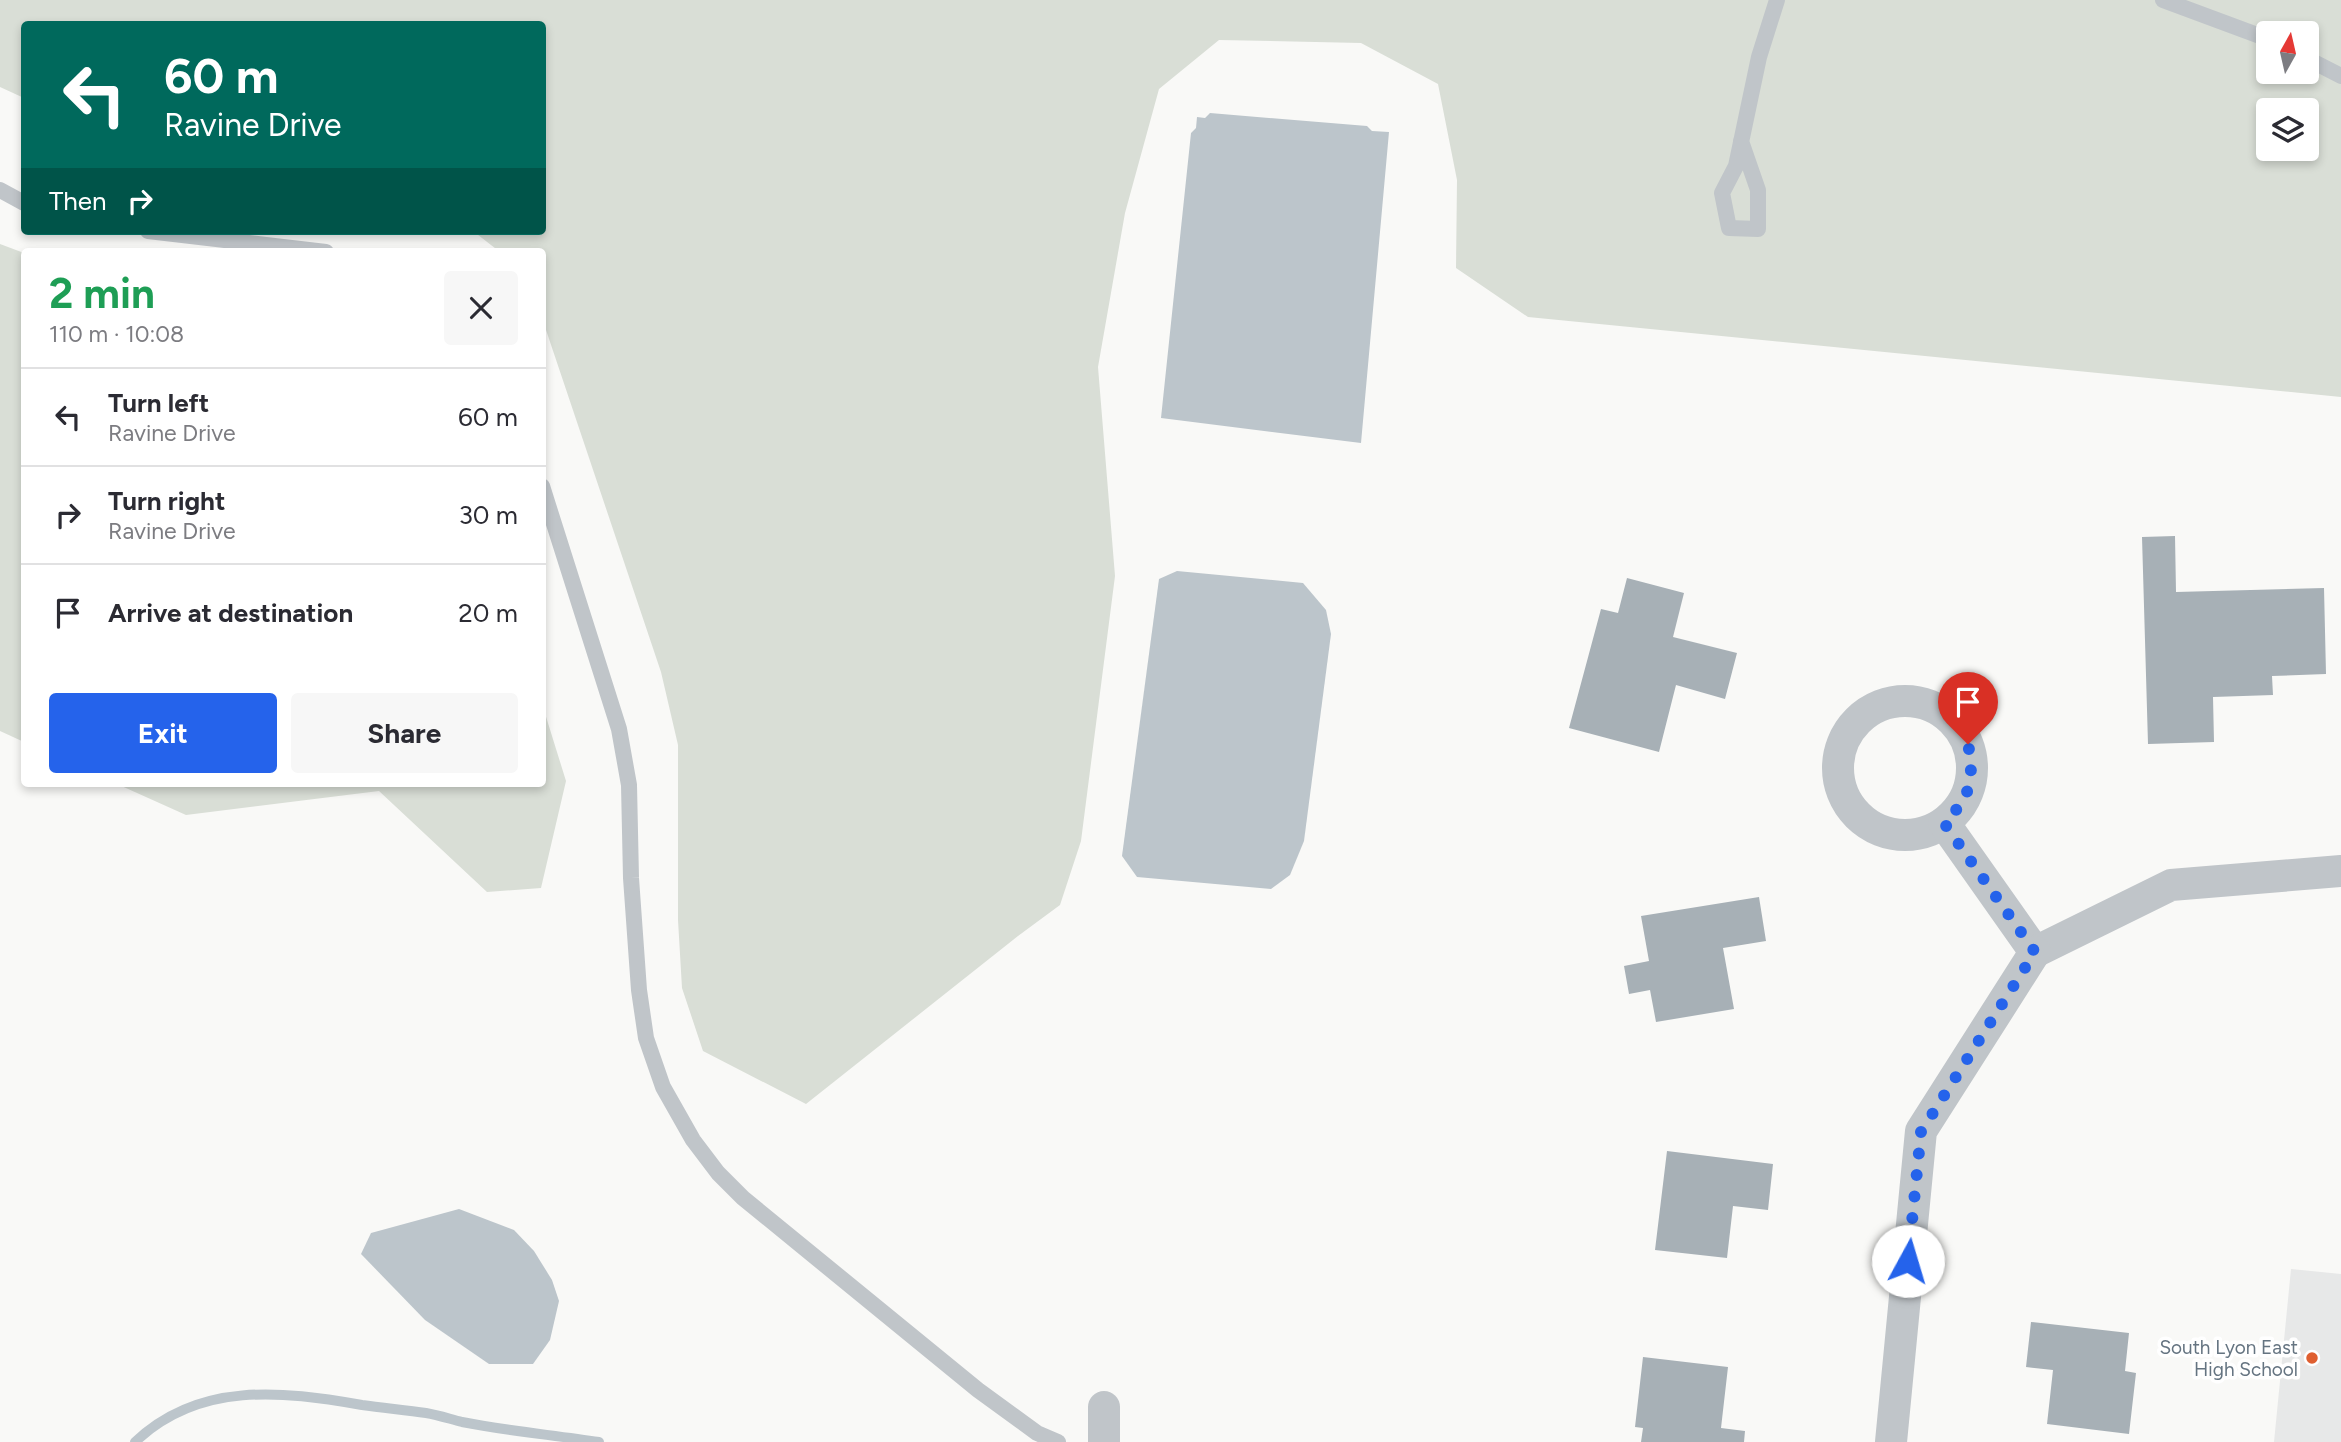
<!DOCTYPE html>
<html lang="en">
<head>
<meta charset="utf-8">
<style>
  :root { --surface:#fff; --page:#f7f7f7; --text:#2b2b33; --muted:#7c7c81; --line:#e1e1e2; --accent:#2563eb }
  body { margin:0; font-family:Figtree,sans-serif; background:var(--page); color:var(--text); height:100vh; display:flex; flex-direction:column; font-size:26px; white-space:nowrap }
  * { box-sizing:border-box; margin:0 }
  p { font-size:23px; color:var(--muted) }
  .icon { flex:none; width:38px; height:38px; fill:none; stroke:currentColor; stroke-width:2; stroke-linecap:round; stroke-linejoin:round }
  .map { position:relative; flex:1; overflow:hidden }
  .details { position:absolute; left:21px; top:248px; width:525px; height:539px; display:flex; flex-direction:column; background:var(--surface); border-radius:7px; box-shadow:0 4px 10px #0003 }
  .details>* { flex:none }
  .top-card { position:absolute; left:21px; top:21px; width:525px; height:214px; border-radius:7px; box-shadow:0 4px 10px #0003; background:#00695c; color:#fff; overflow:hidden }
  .needle { width:46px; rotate:8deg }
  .fabs { position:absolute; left:2256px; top:21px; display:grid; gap:14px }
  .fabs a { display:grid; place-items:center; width:63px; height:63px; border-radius:7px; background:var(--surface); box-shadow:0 4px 10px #0003; font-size:35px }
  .pin { position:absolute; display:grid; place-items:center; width:60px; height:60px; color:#fff; margin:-72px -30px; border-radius:50% 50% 50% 0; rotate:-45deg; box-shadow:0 0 7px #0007 }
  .pin .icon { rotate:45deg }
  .me { position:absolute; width:77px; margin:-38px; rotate:6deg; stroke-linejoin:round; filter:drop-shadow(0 0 5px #0008) }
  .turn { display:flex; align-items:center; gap:24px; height:147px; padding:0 28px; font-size:32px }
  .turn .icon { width:91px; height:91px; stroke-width:2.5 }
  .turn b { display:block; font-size:49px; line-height:60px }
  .then { display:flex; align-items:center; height:66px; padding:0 28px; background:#0003; gap:14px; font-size:26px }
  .round { display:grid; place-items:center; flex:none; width:74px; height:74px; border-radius:7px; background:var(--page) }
  .overview { display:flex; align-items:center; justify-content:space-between; height:119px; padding:0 28px }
  h1 { font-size:42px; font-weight:700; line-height:52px; color:#1e9e55 }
  .primary-button { display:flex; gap:14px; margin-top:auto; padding:14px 28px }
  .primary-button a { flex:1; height:80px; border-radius:7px; background:var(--accent); color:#fff; font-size:28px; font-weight:700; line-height:80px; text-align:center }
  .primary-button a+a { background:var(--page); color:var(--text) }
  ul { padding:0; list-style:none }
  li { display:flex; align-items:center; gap:21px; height:98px; padding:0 28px; border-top:2px solid var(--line) }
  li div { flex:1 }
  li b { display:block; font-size:26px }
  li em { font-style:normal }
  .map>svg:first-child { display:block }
  .built { fill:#e7e8e8 }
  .green { fill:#d9ded6; fill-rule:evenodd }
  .water { fill:#bcc5cb }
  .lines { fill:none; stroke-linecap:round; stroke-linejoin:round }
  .stream { stroke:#bcc5cb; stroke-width:10 }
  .building { fill:#a7b0b6 }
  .lane { stroke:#c0c5c9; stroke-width:16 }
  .street { stroke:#c0c5c9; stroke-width:32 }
  .route { stroke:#2563eb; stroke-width:12; stroke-dasharray:0 21.6 }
  .poi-dot { fill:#df5f30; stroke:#fff; stroke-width:2.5 }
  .labels { text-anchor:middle; stroke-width:7; stroke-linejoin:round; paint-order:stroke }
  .poi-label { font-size:19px; fill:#657481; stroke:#fff; text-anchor:end }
</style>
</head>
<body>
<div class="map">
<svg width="2341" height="1442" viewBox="0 0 2341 1442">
  <rect width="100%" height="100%" fill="#f9f9f7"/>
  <polygon class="built" points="2291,1269 2341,1274 2341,1442 2274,1442"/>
  <g class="green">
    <path d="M0,0H2341V397L1528,317L1456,268L1457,180L1438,84L1361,43L1219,40L1159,89L1125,213L1098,367L1115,576L1081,841L1060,905L1018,936L806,1104L703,1051L682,988L678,920V745L661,672L543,321L542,252H500L473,231H542V24H24V98L0,87ZM2268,33H2306V72H2268ZM2268,110H2306V149H2268Z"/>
    <polygon points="0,244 24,253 24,742 0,731"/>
    <polygon points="543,707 566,781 541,888 487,892 379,791 186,815 117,784 542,784"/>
  </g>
  <g class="water">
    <polygon points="1210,113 1367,126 1372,131 1389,132 1361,443 1161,418 1191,133 1196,128 1197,117 1205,118"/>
    <polygon points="1177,571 1303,583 1326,610 1331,634 1304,841 1290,875 1271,889 1137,877 1122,856 1159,579"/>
    <polygon points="459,1209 514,1230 534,1251 552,1280 559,1301 550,1340 533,1364 489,1364 425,1320 361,1254 371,1233"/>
  </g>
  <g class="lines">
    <path class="stream" d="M135,1442C199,1381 282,1391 362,1405C383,1408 405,1410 426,1413C438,1415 450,1419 462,1422C507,1431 554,1435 599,1442"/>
  </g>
  <g class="building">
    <polygon points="2175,536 2176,592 2324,588 2326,674 2272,676 2273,695 2213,697 2214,742 2148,744 2142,537"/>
    <polygon points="1627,578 1684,593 1673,637 1737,653 1725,699 1676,685 1659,752 1569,728 1601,609 1618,613"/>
    <polygon points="1759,897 1766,941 1723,948 1734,1009 1656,1022 1650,990 1629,994 1624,966 1649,961 1641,916"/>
    <polygon points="1667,1151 1773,1164 1768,1210 1733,1206 1727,1258 1655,1250"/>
    <polygon points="2031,1322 2129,1333 2125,1371 2136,1373 2129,1434 2047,1424 2053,1370 2026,1367"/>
    <polygon points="1643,1357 1728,1367 1721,1428 1745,1431 1744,1442 1641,1442 1643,1428 1635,1427"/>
  </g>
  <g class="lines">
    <g class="lane">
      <polyline points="2163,0 2268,39"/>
      <polyline points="2306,58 2341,76"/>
      <polyline points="1741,141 1758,190 1758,229 1729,228 1722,193 1736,166 1759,57 1777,0"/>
      <polyline points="0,190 24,203"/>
      <polyline points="148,231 326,252"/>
      <polyline points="542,486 619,729 629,785 631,878 639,990 646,1038 663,1087 693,1140 718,1173 743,1198 978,1390 1037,1433 1058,1442"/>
    </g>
    <g class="street">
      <circle cx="1905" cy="768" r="67"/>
      <polyline points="1944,823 2035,952"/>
      <polyline points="2035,952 2171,885 2341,871"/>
      <polyline points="1104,1407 1104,1442"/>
      <polyline points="1891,1442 1921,1131 2035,952"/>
    </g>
  </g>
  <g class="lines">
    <path class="route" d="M1908,1261L1921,1132L2035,952L1944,823C1970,798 1975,780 1968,744"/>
  </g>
  <circle class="poi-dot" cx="2312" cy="1358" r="7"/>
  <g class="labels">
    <g class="poi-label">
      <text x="2298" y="1354">South Lyon East<tspan x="2298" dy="22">High School</tspan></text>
    </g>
  </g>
</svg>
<div class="fabs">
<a><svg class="needle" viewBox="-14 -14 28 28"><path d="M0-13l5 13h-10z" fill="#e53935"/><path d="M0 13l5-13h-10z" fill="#7c7c81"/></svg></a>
<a><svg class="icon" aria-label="layers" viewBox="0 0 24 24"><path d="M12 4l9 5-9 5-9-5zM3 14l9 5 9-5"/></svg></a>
</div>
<div class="pin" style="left:1968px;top:744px;background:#d93025"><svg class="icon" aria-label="arrive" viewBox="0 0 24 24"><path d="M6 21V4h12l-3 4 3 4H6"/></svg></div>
<svg class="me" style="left:1908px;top:1261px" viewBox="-20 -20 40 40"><circle r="19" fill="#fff"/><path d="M0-13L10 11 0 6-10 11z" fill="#2563eb"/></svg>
<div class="top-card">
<div class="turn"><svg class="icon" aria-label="left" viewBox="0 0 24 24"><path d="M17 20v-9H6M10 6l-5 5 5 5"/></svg><div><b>60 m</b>Ravine Drive</div></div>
<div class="then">Then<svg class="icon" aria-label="right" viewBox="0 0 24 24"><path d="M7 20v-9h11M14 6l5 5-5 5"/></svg></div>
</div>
<section class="details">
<div class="overview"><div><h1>2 min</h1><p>110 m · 10:08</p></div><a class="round"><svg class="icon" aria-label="close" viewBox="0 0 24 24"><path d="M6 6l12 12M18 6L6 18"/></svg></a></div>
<ul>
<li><svg class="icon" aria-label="left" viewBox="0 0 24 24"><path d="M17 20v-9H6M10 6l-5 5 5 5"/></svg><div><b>Turn left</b><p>Ravine Drive</p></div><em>60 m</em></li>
<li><svg class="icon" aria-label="right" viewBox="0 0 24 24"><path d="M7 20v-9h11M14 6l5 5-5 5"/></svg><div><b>Turn right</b><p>Ravine Drive</p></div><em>30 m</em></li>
<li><svg class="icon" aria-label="arrive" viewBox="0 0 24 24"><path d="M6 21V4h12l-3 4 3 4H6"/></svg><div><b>Arrive at destination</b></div><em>20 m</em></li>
</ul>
<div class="primary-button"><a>Exit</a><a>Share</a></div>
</section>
</div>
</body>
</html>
